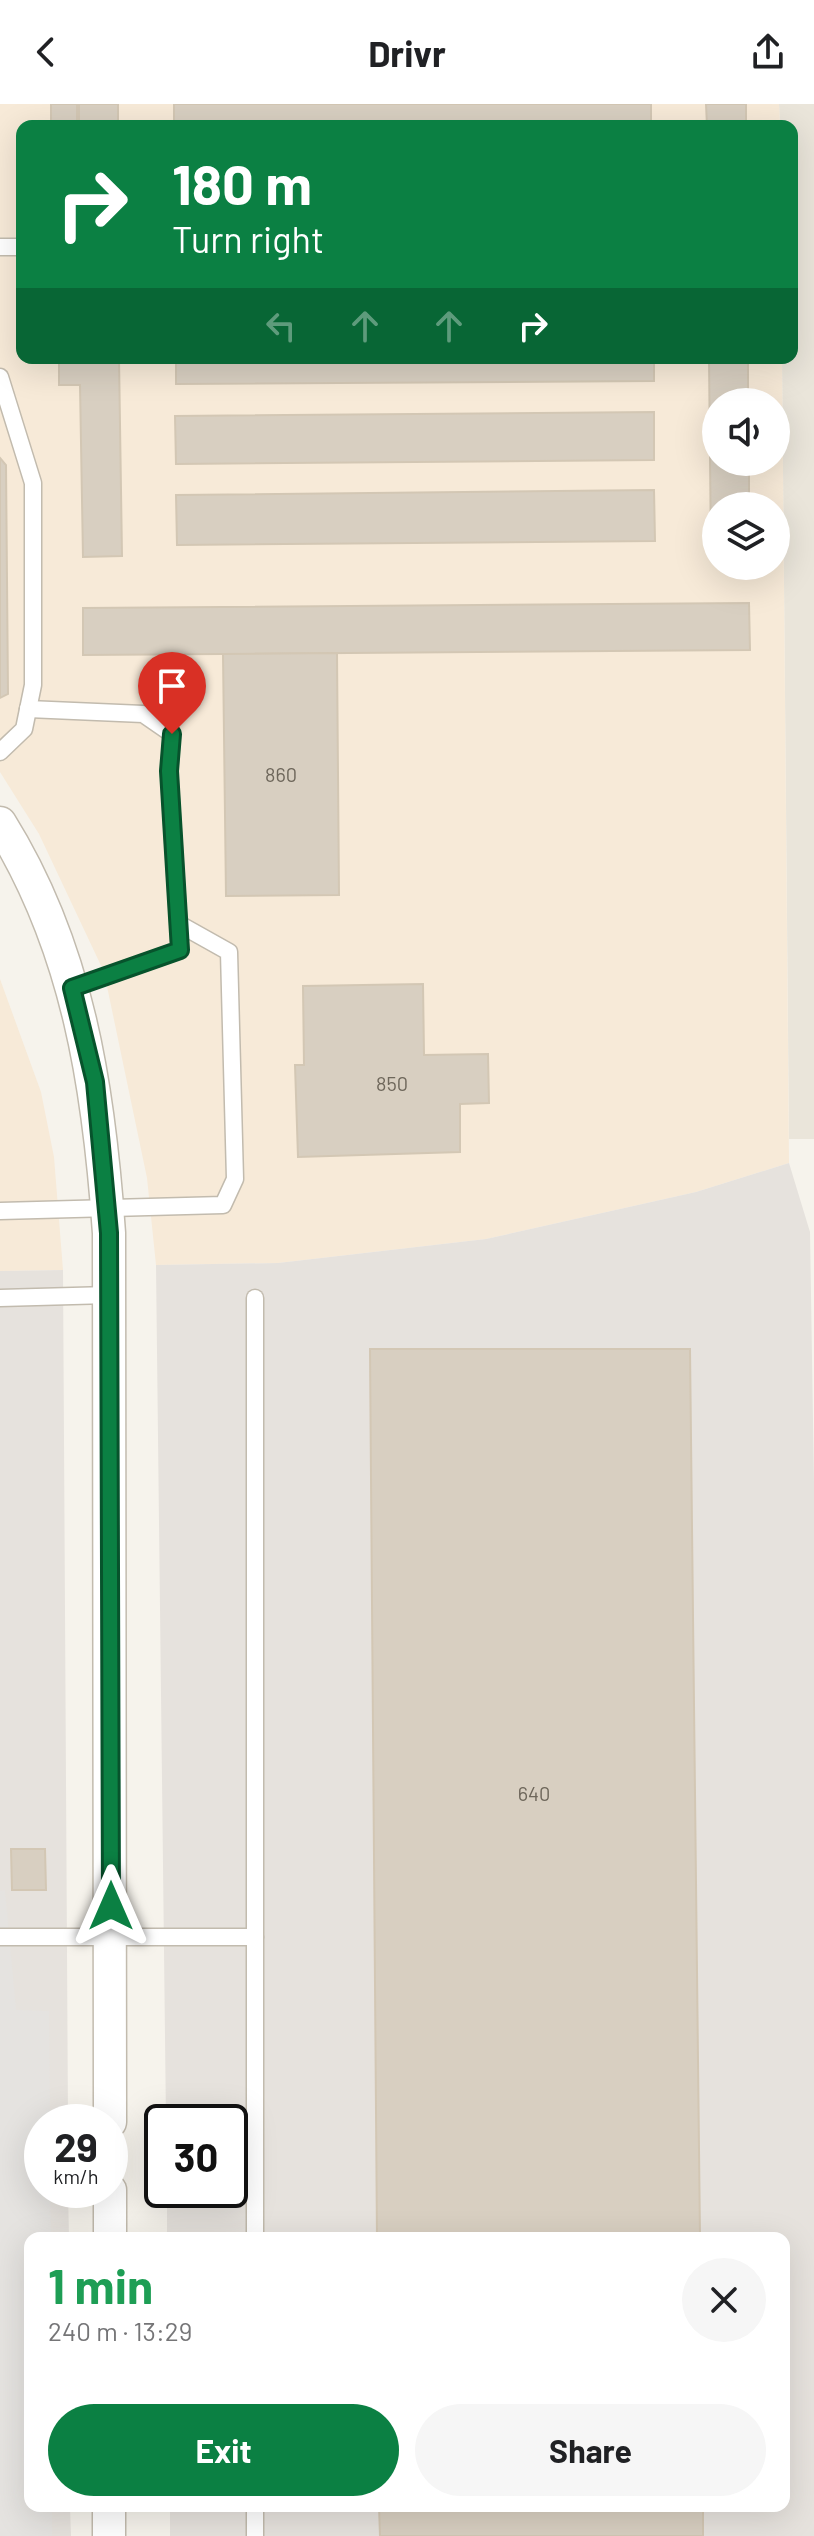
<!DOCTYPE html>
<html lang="en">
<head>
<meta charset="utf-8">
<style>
  :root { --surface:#fff; --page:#f6f6f6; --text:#202124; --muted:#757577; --accent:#0b8043 }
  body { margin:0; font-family:Barlow,sans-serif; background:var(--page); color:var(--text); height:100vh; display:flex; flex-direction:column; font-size:30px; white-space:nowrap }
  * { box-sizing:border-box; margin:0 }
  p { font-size:26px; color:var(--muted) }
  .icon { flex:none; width:44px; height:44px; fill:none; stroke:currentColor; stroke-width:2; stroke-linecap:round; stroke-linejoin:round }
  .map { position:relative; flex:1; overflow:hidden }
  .side { position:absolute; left:24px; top:2128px; width:766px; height:280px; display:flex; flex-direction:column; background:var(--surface); border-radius:16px; box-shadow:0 8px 32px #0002 }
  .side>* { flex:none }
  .banner { position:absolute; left:16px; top:16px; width:782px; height:244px; border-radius:16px; box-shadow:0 8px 32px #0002; background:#0b8043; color:#fff; overflow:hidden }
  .buttons { position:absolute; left:702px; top:284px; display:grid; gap:16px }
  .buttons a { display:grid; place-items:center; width:88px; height:88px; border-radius:50%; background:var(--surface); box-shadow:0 8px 32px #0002; font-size:40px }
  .speed { position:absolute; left:24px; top:2000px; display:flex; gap:16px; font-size:40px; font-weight:700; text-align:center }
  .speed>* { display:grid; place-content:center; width:104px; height:104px; border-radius:50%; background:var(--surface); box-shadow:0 8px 32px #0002; line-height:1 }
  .speed small { font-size:20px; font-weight:400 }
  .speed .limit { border:4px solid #111; border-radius:12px; background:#fff; color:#111 }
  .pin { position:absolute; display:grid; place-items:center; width:68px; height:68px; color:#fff; margin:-82px -34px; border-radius:50% 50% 50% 0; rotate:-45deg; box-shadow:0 0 8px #0007 }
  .pin .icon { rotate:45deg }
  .me { position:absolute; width:88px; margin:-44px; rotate:0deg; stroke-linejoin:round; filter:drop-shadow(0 0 6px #0008) }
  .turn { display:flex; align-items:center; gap:28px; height:168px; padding:0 24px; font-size:36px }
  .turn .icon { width:104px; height:104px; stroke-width:2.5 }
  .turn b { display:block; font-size:56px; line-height:68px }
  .lanes { display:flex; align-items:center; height:76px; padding:0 24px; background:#0003; justify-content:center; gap:40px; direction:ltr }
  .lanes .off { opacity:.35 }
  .round { display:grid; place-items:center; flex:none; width:84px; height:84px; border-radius:42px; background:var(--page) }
  .summary { display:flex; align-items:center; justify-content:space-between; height:136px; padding:0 24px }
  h1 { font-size:48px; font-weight:700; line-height:60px; color:#1e9e55 }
  .button { display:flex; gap:16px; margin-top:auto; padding:16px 24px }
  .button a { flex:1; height:92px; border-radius:48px; background:var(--accent); color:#fff; font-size:32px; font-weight:700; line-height:92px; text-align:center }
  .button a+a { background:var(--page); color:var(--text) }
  header { display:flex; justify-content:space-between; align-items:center; height:104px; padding:0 24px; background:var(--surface); font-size:36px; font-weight:700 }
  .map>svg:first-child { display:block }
  .residential { fill:#eae5da }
  .commercial { fill:#f7ead8; fill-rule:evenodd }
  .industrial { fill:#e6e2dd }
  .parking { fill:#e5e3e0 }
  .building { fill:#d8cfc1; stroke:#d3c7b4; stroke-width:2 }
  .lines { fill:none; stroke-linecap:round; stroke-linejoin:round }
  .lane-casing { stroke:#c2bbae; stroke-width:19 }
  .street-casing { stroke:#c2bbae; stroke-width:35 }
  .lane { stroke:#fff; stroke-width:16 }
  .street { stroke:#fff; stroke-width:32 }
  .route-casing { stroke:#07532c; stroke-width:20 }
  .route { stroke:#0b8043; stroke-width:14 }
  .labels { text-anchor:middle; stroke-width:7; stroke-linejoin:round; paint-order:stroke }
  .number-label { font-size:20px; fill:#6e675b }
</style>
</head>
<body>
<header><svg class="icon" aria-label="back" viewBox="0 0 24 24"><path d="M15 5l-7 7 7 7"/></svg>Drivr<svg class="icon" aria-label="share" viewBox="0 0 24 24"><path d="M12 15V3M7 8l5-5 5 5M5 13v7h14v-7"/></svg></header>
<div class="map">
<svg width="814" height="2432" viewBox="0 0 814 2432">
  <rect width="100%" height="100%" fill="#f6f3ec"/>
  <polygon class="residential" points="779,0 814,0 814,1035 789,1035 782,254 792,254 792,22 780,22"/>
  <g class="commercial">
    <path d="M0,0H779L780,22H22V254H782L789,1059L696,1088L486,1135L278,1159L156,1161L147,1074L104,868L39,730L0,668ZM716,298H776V358H716ZM716,402H776V462H716Z"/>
    <polygon points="0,875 41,988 54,1053 63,1166 0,1167"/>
  </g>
  <g class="industrial">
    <polygon points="789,1059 810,1128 814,1379 814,2432 170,2432 170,2402 784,2402 784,2134 167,2134 167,2086 230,2086 230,2018 166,2018 156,1161 278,1159 486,1135 696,1088"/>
    <polygon points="63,1166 68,2018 42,2018 42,2086 68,2086 69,2134 30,2134 30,2402 70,2402 71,2432 0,2432 0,1167"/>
  </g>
  <polygon class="parking" points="5,1786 16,1906 49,1907 50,2018 42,2018 42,2086 50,2086 51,2134 30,2134 30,2402 52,2402 52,2432 0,2432 0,1787"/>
  <g class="building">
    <rect x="51" y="0" width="26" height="22"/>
    <rect x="79" y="0" width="39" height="22"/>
    <polygon points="174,0 651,0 651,18 174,22"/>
    <polygon points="706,0 746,0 746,22 707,22"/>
    <polygon points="59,254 119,254 122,452 83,453 80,281 59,281"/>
    <polygon points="176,254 654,254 654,277 176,280"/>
    <polygon points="709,254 748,254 748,298 716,298 716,358 749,358 749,402 716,402 716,450 711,450"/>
    <polygon points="654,308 654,356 176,360 175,312"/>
    <polygon points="0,354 6,361 8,590 0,594"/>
    <polygon points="654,386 655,437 177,441 176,391"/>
    <polygon points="749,499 750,546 83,551 83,504"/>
    <polygon points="337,549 339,791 226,792 223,550"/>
    <polygon points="423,880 424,951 488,950 489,999 460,1000 460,1048 298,1053 295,961 304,961 303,882"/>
    <polygon points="370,1245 690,1245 700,2134 377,2134"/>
    <polygon points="11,1745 45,1745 46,1786 12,1786"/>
    <polygon points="379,2402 703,2402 703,2432 380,2432"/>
  </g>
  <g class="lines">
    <g class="lane-casing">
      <g id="lane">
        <polyline points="0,143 22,143"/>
        <polyline points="0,273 33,379 33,581 24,625 0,648"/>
        <polyline points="28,605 143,610 172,630 169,667 180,846 72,884"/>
        <polyline points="0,1107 223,1101 235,1075 229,848 179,820"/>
        <polyline points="0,1194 109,1191"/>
        <polyline points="255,1194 255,2134"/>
        <polyline points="0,1833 255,1833"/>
        <polyline points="255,2402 255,2432"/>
      </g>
    </g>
    <g class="street-casing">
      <g id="street">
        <path d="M0,719C78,844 99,984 109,1129L110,2018"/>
        <polyline points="110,2134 110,2086"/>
        <polyline points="109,2432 109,2402"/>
      </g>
    </g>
    <use href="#lane" class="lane"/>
    <use href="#street" class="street"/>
  </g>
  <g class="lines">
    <g class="route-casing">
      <polyline id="route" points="111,1802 109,1129 95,978 72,884 180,846 169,667 172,630"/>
    </g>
    <use href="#route" class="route"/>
  </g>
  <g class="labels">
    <g class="number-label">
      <text x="281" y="678">860</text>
      <text x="392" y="987">850</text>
      <text x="534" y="1697">640</text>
    </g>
  </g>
</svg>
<div class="buttons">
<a><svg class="icon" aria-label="sound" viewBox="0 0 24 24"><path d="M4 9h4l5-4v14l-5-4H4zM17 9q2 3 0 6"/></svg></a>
<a><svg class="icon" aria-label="layers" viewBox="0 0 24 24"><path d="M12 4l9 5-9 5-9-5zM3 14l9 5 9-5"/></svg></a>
</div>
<div class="speed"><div>29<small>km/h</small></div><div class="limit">30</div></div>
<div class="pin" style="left:172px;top:630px;background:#d93025"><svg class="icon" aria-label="arrive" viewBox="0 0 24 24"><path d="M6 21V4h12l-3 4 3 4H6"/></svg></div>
<svg class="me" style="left:111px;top:1802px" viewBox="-20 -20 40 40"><path d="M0-17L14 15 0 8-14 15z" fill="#0b8043" stroke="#fff" stroke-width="4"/></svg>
<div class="banner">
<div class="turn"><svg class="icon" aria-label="right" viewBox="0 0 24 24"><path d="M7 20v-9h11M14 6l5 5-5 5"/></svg><div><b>180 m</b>Turn right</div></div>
<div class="lanes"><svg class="icon off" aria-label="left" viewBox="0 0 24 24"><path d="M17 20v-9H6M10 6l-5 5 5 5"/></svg><svg class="icon off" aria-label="ahead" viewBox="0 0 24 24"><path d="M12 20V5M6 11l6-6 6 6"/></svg><svg class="icon off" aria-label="ahead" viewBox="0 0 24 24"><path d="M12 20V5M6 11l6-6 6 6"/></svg><svg class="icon" aria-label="right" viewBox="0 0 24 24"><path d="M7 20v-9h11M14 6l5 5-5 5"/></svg></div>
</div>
<section class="side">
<div class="summary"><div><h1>1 min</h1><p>240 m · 13:29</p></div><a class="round"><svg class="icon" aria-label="close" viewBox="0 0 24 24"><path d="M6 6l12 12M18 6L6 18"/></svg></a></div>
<div class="button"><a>Exit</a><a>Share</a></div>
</section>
</div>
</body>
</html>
